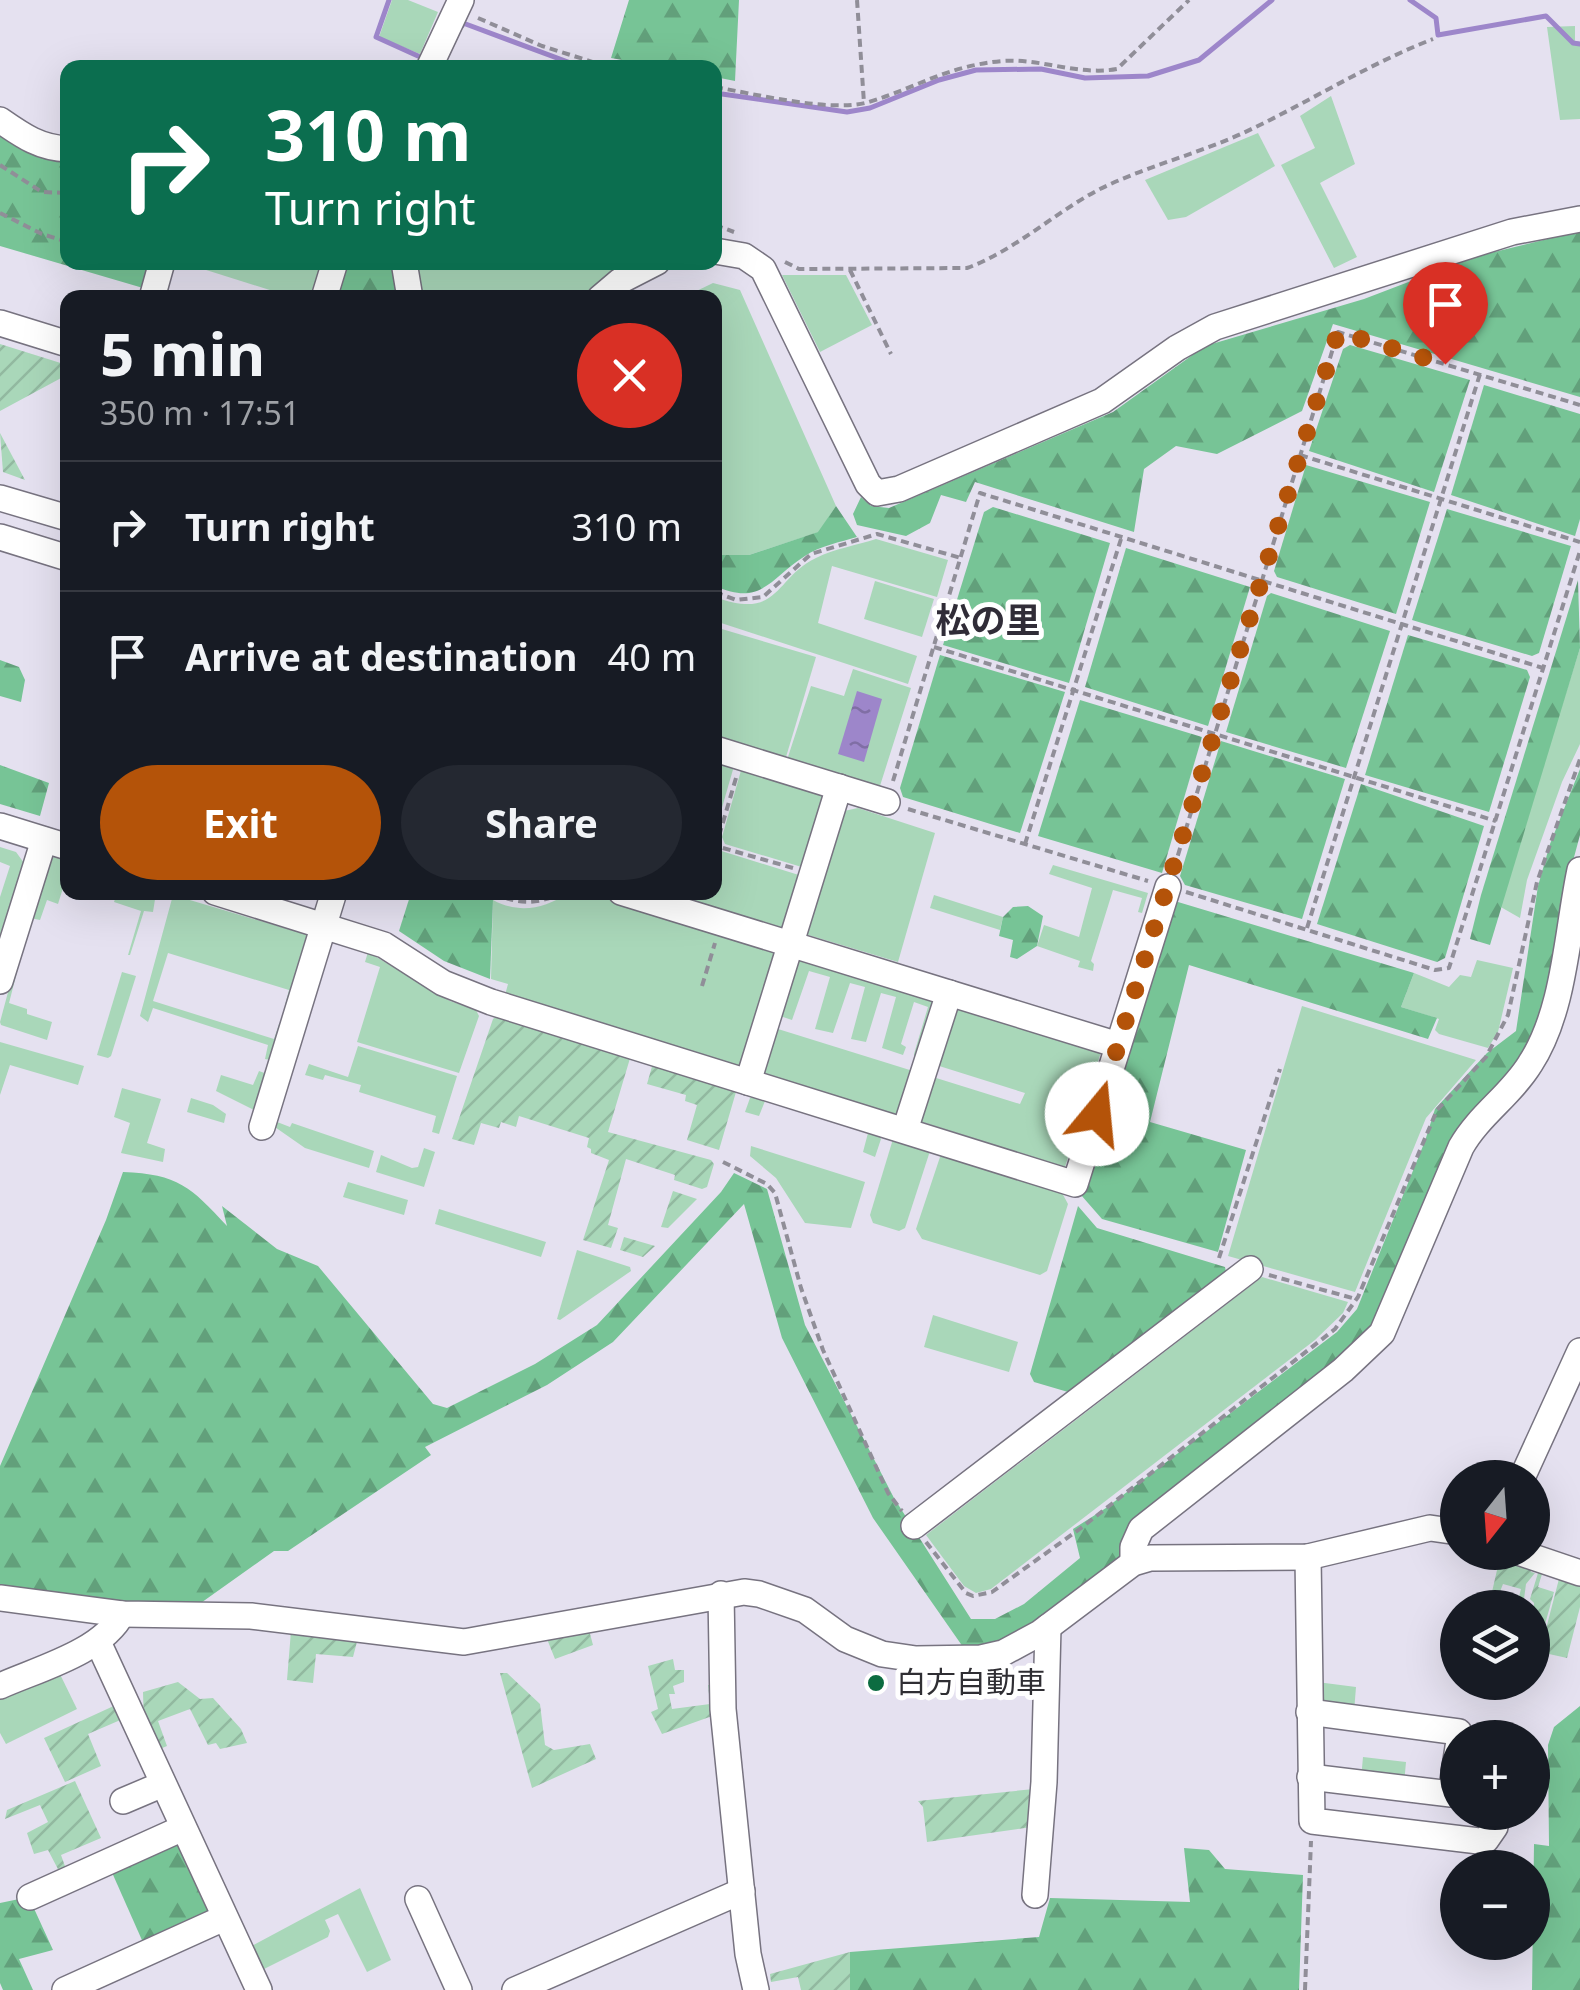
<!DOCTYPE html>
<html lang="en">
<head>
<meta charset="utf-8">
<style>
  :root { --surface:#171b24; --page:#242831; --text:#f1f3f6; --muted:#9ea1a6; --line:#363941; --accent:#b45309 }
  body { margin:0; font-family:"Noto Sans","Noto Sans JP",sans-serif; background:var(--page); color:var(--text); height:100vh; display:flex; flex-direction:column; font-size:38px; white-space:nowrap }
  * { box-sizing:border-box; margin:0 }
  p { font-size:32px; color:var(--muted) }
  .icon { flex:none; width:55px; height:55px; fill:none; stroke:currentColor; stroke-width:2; stroke-linecap:round; stroke-linejoin:round }
  .map { position:relative; flex:1; overflow:hidden }
  .drawer { position:absolute; left:60px; top:290px; width:662px; height:610px; display:flex; flex-direction:column; background:var(--surface); border-radius:20px; box-shadow:0 10px 40px #0002 }
  .drawer>* { flex:none }
  .hud { position:absolute; left:60px; top:60px; width:662px; height:210px; border-radius:20px; box-shadow:0 10px 40px #0002; background:#0b6e4f; color:#fff; overflow:hidden }
  .needle { width:65px; rotate:197deg }
  .fabs { position:absolute; left:1440px; top:1460px; display:grid; gap:20px }
  .fabs a { display:grid; place-items:center; width:110px; height:110px; border-radius:50%; background:var(--surface); box-shadow:0 10px 40px #0002; font-size:50px }
  .pin { position:absolute; display:grid; place-items:center; width:85px; height:85px; color:#fff; margin:-102px -42px; border-radius:50% 50% 50% 0; rotate:-45deg; box-shadow:0 0 10px #0007 }
  .pin .icon { rotate:45deg }
  .me { position:absolute; width:110px; margin:-55px; rotate:17deg; stroke-linejoin:round; filter:drop-shadow(0 0 8px #0008) }
  .turn { display:flex; align-items:center; gap:35px; height:210px; padding:0 40px; font-size:45px }
  .turn .icon { width:130px; height:130px; stroke-width:2.5 }
  .turn b { display:block; font-size:70px; line-height:85px }
  .round { display:grid; place-items:center; flex:none; width:105px; height:105px; border-radius:52px; background:var(--page) }
  .summary { display:flex; align-items:center; justify-content:space-between; height:170px; padding:0 40px }
  h1 { font-size:60px; font-weight:700; line-height:75px }
  .button { display:flex; gap:20px; margin-top:auto; padding:20px 40px }
  .button a { flex:1; height:115px; border-radius:60px; background:var(--accent); color:#fff; font-size:40px; font-weight:700; line-height:115px; text-align:center }
  .button a+a { background:var(--page); color:var(--text) }
  ul { padding:0; list-style:none }
  li { display:flex; align-items:center; gap:30px; height:130px; padding:0 40px; border-top:2px solid var(--line) }
  li div { flex:1 }
  li b { display:block; font-size:38px }
  li em { font-style:normal }
  .map>svg:first-child { display:block }
  .grass { fill:#a9d7b9 }
  .forest { fill:url(#forest-firs) }
  .garden { fill:url(#garden-furrows) }
  .water { fill:url(#water-ripples) }
  .lines { fill:none; stroke-linecap:round; stroke-linejoin:round }
  .stream { stroke:#9d86ca; stroke-width:5 }
  .minor-casing { stroke:#777380; stroke-width:28 }
  .path { stroke:#908e98; stroke-width:4; stroke-dasharray:8 5; stroke-linecap:butt }
  .minor { stroke:#fff; stroke-width:25 }
  .route { stroke:#b45309; stroke-width:18; stroke-dasharray:0 32.4 }
  .poi-dot { fill:#0c6c41; stroke:#fff; stroke-width:4 }
  .labels { text-anchor:middle; stroke-width:10; stroke-linejoin:round; paint-order:stroke }
  .poi-label { font-size:30px; fill:#2f2e33; stroke:#fff; text-anchor:start }
  .quarter-label { font-size:35px; font-weight:bold; fill:#302c37; stroke:#fff }
</style>
</head>
<body>
<div class="map">
<svg width="1580" height="1990" viewBox="0 0 1580 1990">
  <defs>
    <pattern id="forest-firs" width="22" height="20" patternUnits="userSpaceOnUse" patternTransform="scale(2.5)"><rect width="22" height="20" fill="#77c496"/><path d="M5 1l3.5 6h-7zM16 11l3.5 6h-7z" fill="#62a07b"/></pattern>
    <pattern id="garden-furrows" width="10" height="10" patternUnits="userSpaceOnUse" patternTransform="scale(2.5)"><rect width="10" height="10" fill="#a9d7b9"/><path d="M-1 1l2-2M0 10L10 0M9 11l2-2" fill="none" stroke="#92b9a0"/></pattern>
    <pattern id="water-ripples" width="26" height="14" patternUnits="userSpaceOnUse" patternTransform="scale(2.5)"><rect width="26" height="14" fill="#9d86ca"/><path d="M2 4q2-2 4 0t4 0M15 11q2-2 4 0t4 0" fill="none" stroke="#806ea5"/></pattern>
  </defs>
  <rect width="100%" height="100%" fill="#e5e1f0"/>
  <g class="grass">
    <polygon points="392,0 408,0 438,12 420,54 379,37"/>
    <polygon points="1575,26 1575,41 1580,42 1580,119 1560,120 1547,27"/>
    <polygon points="1331,96 1355,164 1320,183 1357,257 1334,268 1281,165 1315,148 1300,116"/>
    <polygon points="1258,133 1275,166 1186,217 1168,220 1145,180"/>
    <polygon points="322,262 315,297 295,298 184,263"/>
    <polygon points="413,263 638,263 607,277 581,298 422,297 419,274"/>
    <polygon points="782,275 846,275 872,325 820,352"/>
    <polygon points="713,283 740,290 836,506 819,532 749,555 715,555 715,298 682,298"/>
    <path d="M876,539L948,560L937,597L832,566L818,623L917,656L908,684L715,621V597C780,621 774,578 816,558C834,549 857,545 876,539Z"/>
    <polygon points="875,581 934,599 922,637 864,619"/>
    <polygon points="715,627 816,657 786,757 715,736"/>
    <polygon points="1580,648 1580,744 1562,782 1527,880 1520,918 1499,906"/>
    <polygon points="853,669 911,688 879,789 787,760 811,686 844,696"/>
    <polygon points="715,761 734,766 715,832"/>
    <polygon points="742,767 829,797 805,868 725,844 722,837"/>
    <polygon points="858,808 935,833 898,962 805,934 844,811"/>
    <polygon points="0,847 16,852 24,863 0,939 0,897 10,866 0,862"/>
    <polygon points="715,849 802,876 787,932 650,892 715,892"/>
    <polygon points="54,857 67,860 67,889 63,888 58,904 47,900 40,920 30,918 48,861"/>
    <polygon points="1053,865 1148,893 1142,913 1138,912 1142,898 1113,890 1091,961 1094,964 1093,971 1078,967 1080,961 1037,946 1044,925 1079,937 1092,888 1049,874"/>
    <polygon points="117,893 156,893 153,912 144,911 130,955 128,955 141,911 114,902"/>
    <path d="M568,893C633,893 718,925 779,951L740,1068L505,995L508,984L491,979L493,900C519,914 544,909 568,893Z"/>
    <polygon points="173,895 311,936 290,1006 285,1005 289,990 168,953 153,1001 274,1039 279,1024 287,1027 275,1061 265,1059 268,1045 153,1008 148,1022 140,1016"/>
    <polygon points="934,895 1003,917 1000,930 930,908"/>
    <polygon points="21,944 24,945 9,1003 27,1009 27,1014 52,1022 47,1040 1,1025 0,1022"/>
    <polygon points="368,952 450,1001 476,1010 479,1016 459,1073 357,1042 380,967 365,962"/>
    <polygon points="799,958 936,1002 920,1060 914,1058 914,1054 928,1007 914,1002 901,1044 906,1047 903,1055 882,1048 896,997 881,993 866,1042 851,1039 865,987 850,983 833,1033 815,1029 830,977 809,971 792,1020 780,1016"/>
    <polygon points="1477,960 1513,968 1498,1032 1488,1048 1439,1034 1435,1030 1439,1019 1401,1007 1414,973 1449,987 1460,975 1471,977"/>
    <polygon points="122,972 136,976 111,1056 108,1058 97,1055"/>
    <polygon points="954,1006 1101,1052 1065,1167 919,1121 933,1077 1020,1104 1025,1093 936,1065"/>
    <polygon points="1302,1006 1476,1060 1426,1118 1355,1292 1228,1256"/>
    <polygon points="778,1029 913,1071 899,1117 763,1075"/>
    <polygon points="0,1042 84,1066 78,1085 10,1065 0,1095"/>
    <polygon points="358,1046 457,1076 439,1134 432,1132 436,1116 359,1092 361,1085 325,1075 323,1080 305,1075 309,1064 348,1077"/>
    <polygon points="259,1071 270,1075 258,1112 216,1091 221,1075 253,1085"/>
    <polygon points="122,1088 161,1099 147,1143 165,1149 163,1162 121,1153 130,1123 114,1117"/>
    <polygon points="761,1094 877,1131 881,1139 875,1157 863,1152 868,1133 765,1101 759,1116 745,1112 750,1098"/>
    <polygon points="191,1098 213,1105 226,1114 224,1123 187,1112"/>
    <polygon points="272,1120 290,1127 292,1123 374,1151 369,1168 305,1148 272,1125"/>
    <polygon points="893,1139 930,1151 905,1228 899,1231 873,1223 870,1215"/>
    <polygon points="751,1146 865,1182 851,1228 805,1223 776,1178 750,1156"/>
    <polygon points="424,1148 435,1152 424,1187 376,1172 381,1155 412,1168 418,1167"/>
    <polygon points="945,1153 1061,1191 1068,1204 1047,1271 1040,1275 922,1239 916,1229 940,1157"/>
    <polygon points="348,1182 408,1200 404,1215 343,1197"/>
    <polygon points="439,1209 546,1242 541,1257 435,1224"/>
    <polygon points="577,1250 630,1267 631,1271 560,1320 557,1319"/>
    <polygon points="1262,1277 1348,1302 1343,1313 1315,1340 991,1589 976,1593 964,1586 926,1535"/>
    <polygon points="933,1315 1018,1342 1009,1372 924,1347"/>
    <polygon points="56,1666 77,1709 6,1744 0,1733 0,1694"/>
    <polygon points="1317,1682 1356,1687 1354,1712 1322,1708"/>
    <polygon points="1363,1757 1406,1762 1404,1784 1361,1779"/>
    <polygon points="360,1888 391,1960 367,1972 338,1914 325,1920 330,1931 328,1937 262,1970 246,1949"/>
  </g>
  <g class="forest">
    <polygon points="629,0 739,0 735,81 715,77 715,68 661,67 611,58"/>
    <polygon points="0,127 67,156 68,262 151,263 143,288 0,246"/>
    <polygon points="1580,231 1580,397 1333,324 1302,411 1217,454 1176,446 1144,469 1134,532 975,482 966,502 941,495 930,523 906,536 857,525 853,514 861,497 871,506 889,508 1113,412 1205,346 1364,299 1474,257"/>
    <polygon points="395,262 401,297 334,298 344,263"/>
    <polygon points="1350,345 1470,380 1434,492 1309,451 1343,349"/>
    <polygon points="1484,385 1580,414 1580,519 1575,536 1451,495"/>
    <polygon points="1306,465 1430,502 1396,614 1277,577 1274,571"/>
    <path d="M836,506L857,537C841,542 819,546 805,556C770,578 762,607 715,586V555H749L818,532Z"/>
    <polygon points="993,507 1110,543 1069,683 943,645 984,512"/>
    <polygon points="1447,509 1571,546 1539,653 1532,656 1412,620"/>
    <polygon points="1126,548 1250,587 1208,726 1085,687"/>
    <polygon points="1578,580 1580,648 1490,945 1470,939 1481,895"/>
    <polygon points="1271,593 1390,631 1346,768 1226,732 1267,596"/>
    <polygon points="1408,635 1527,670 1530,677 1489,812 1365,775"/>
    <polygon points="940,655 1065,692 1020,833 903,797 900,788"/>
    <polygon points="0,660 19,667 25,680 21,702 0,696"/>
    <polygon points="1080,700 1202,737 1162,873 1038,836"/>
    <polygon points="1221,741 1345,779 1302,919 1185,885 1180,876"/>
    <polygon points="0,765 49,783 40,816 0,804"/>
    <path d="M1580,769V835L1566,887L1546,1002L1537,1034L1518,1064L1463,1122L1367,1336L1133,1524L1119,1561L1025,1631L1002,1642L963,1647L873,1518L782,1338L744,1204L613,1342L547,1385L425,1447L431,1455L288,1551H274L198,1605L157,1609L0,1589V1466L106,1220L123,1172C178,1174 191,1187 227,1226L222,1206L277,1249L318,1266L433,1404L447,1408L535,1364L597,1325L721,1192L734,1173L767,1189L805,1325L894,1498L971,1619H995L1024,1604L1080,1558L1073,1529L1106,1508L1337,1332L1357,1309L1425,1141L1435,1109L1487,1053L1516,1031L1538,886L1550,844Z"/>
    <polygon points="1361,784 1484,826 1445,958 1437,962 1317,924"/>
    <polygon points="411,893 482,893 493,900 490,979 444,961 399,931"/>
    <polygon points="1178,902 1414,973 1401,1007 1437,1018 1428,1039 1189,965 1150,1122 1246,1150 1218,1252 1102,1219 1081,1195 1173,903"/>
    <polygon points="1028,906 1043,916 1037,946 1017,959 1010,957 1013,940 999,936 1003,917 1013,907"/>
    <polygon points="1078,1206 1097,1228 1225,1267 1226,1272 1068,1392 1034,1382 1030,1374"/>
    <polygon points="1580,1706 1580,1990 1532,1990 1534,1844 1549,1846 1548,1745 1554,1727"/>
    <polygon points="178,1836 210,1910 205,1921 145,1947 110,1868"/>
    <polygon points="1184,1848 1209,1850 1225,1869 1303,1875 1299,1990 850,1990 850,1952 1039,1937 1050,1898 1190,1902"/>
    <polygon points="24,1898 31,1902 53,1950 19,1959 33,1990 3,1990 0,1983 0,1903"/>
  </g>
  <g class="garden">
    <polygon points="0,344 67,365 67,383 63,377 0,411"/>
    <polygon points="0,433 25,480 3,472"/>
    <polygon points="500,1014 631,1055 608,1132 711,1160 714,1164 707,1187 702,1189 674,1180 675,1175 626,1159 608,1225 618,1228 611,1248 583,1240 609,1160 591,1153 591,1149 587,1147 589,1138 519,1116 516,1127 501,1122 499,1128 481,1123 474,1145 452,1139 493,1019"/>
    <polygon points="653,1063 732,1086 736,1092 719,1150 687,1140 697,1105 685,1101 686,1095 647,1084"/>
    <polygon points="673,1191 697,1199 668,1228 661,1227"/>
    <polygon points="624,1237 655,1246 643,1257 620,1250"/>
    <polygon points="1500,1557 1531,1567 1531,1572 1535,1573 1526,1584 1524,1599 1519,1597 1521,1589 1503,1584 1494,1607 1489,1605"/>
    <polygon points="1538,1573 1542,1574 1538,1587 1554,1592 1544,1628 1533,1625 1534,1603 1530,1599"/>
    <polygon points="1560,1575 1580,1582 1580,1607 1567,1658 1540,1652"/>
    <polygon points="589,1630 593,1645 555,1659 547,1639"/>
    <polygon points="291,1631 358,1638 353,1657 316,1654 313,1683 287,1680"/>
    <polygon points="673,1659 675,1670 684,1670 684,1682 673,1686 675,1694 669,1694 672,1709 710,1704 708,1685 715,1685 715,1715 662,1734 651,1712 658,1709 648,1666"/>
    <polygon points="500,1673 507,1673 540,1704 545,1745 554,1750 590,1744 596,1759 532,1788"/>
    <polygon points="178,1682 200,1699 213,1698 241,1729 247,1743 220,1749 216,1743 208,1745 190,1709 158,1721 167,1746 155,1751 144,1728 143,1692"/>
    <polygon points="118,1704 125,1718 88,1734 101,1766 65,1782 44,1738"/>
    <polygon points="75,1781 101,1838 61,1855 66,1869 60,1873 48,1850 34,1854 27,1833 48,1822 40,1805 5,1819 7,1810"/>
    <polygon points="1034,1789 1032,1827 927,1842 923,1807 918,1801"/>
    <polygon points="850,1952 850,1990 801,1990 798,1977 771,1982 770,1974"/>
  </g>
  <polygon class="water" points="857,691 882,699 864,762 838,754"/>
  <g class="lines">
    <g class="stream">
      <polyline points="389,0 376,37 418,56"/>
      <polyline points="1410,0 1436,18 1438,35 1546,16 1573,43 1580,44"/>
      <polyline points="462,26 463,23 584,68"/>
      <polyline points="715,93 847,112 870,108 939,80 976,70 1041,69 1085,78 1148,76 1199,60 1272,0"/>
    </g>
    <g class="minor-casing">
      <g id="minor">
        <polyline points="429,68 461,0"/>
        <path d="M0,120C23,136 40,148 68,149"/>
        <polyline points="715,251 744,256 763,269 868,484 877,493 899,489 1102,401 1177,348 1215,327 1512,232 1580,219"/>
        <polyline points="404,262 410,298"/>
        <polyline points="152,298 162,262"/>
        <polyline points="324,298 335,262"/>
        <polyline points="600,298 620,281 657,262"/>
        <polyline points="0,323 68,344"/>
        <polyline points="0,498 68,518"/>
        <polyline points="0,537 68,558"/>
        <polyline points="715,749 887,802"/>
        <polyline points="0,826 68,847"/>
        <polyline points="215,892 384,945 443,983 491,1002 1075,1184 1168,887"/>
        <polyline points="621,892 1118,1045"/>
        <polyline points="0,981 44,840"/>
        <polyline points="748,1082 839,787"/>
        <polyline points="262,1127 334,892"/>
        <polyline points="905,1130 949,993"/>
        <polyline points="1522,1478 1580,1351"/>
        <polyline points="914,1526 1250,1269"/>
        <polyline points="1518,1552 1580,1573"/>
        <polyline points="1308,1557 1312,1821 1479,1841 1486,1840 1495,1827 1496,1812"/>
        <path d="M1133,1563V1547L1141,1529L1343,1370L1382,1333L1461,1147C1479,1115 1511,1095 1530,1064C1565,1011 1567,931 1580,870"/>
        <polyline points="721,1594 723,1709 748,1954 756,1990"/>
        <polyline points="0,1598 122,1614 251,1616 464,1642 744,1592 759,1594 805,1610 845,1639 882,1654 916,1659 981,1658 1003,1653 1040,1633 1133,1563 1150,1558 1308,1557 1430,1528 1458,1532"/>
        <polyline points="98,1642 259,1990"/>
        <path d="M0,1686C38,1669 102,1652 122,1614"/>
        <polyline points="1309,1712 1459,1732 1459,1738"/>
        <polyline points="1310,1777 1451,1794 1458,1747"/>
        <polyline points="123,1801 163,1784"/>
        <polyline points="1035,1895 1044,1782 1048,1627"/>
        <polyline points="30,1897 183,1828"/>
        <polyline points="418,1899 459,1990"/>
        <polyline points="65,1990 224,1918"/>
        <polyline points="515,1990 742,1891"/>
      </g>
    </g>
    <g class="path">
      <polyline points="857,0 864,103"/>
      <polyline points="478,18 542,46 612,68"/>
      <path d="M715,87C755,94 831,113 869,102C918,87 947,66 1002,61C1041,58 1078,76 1117,69L1189,0"/>
      <polyline points="0,165 42,192 68,193"/>
      <polyline points="0,213 42,234 68,242"/>
      <polyline points="715,225 734,232"/>
      <path d="M785,262L799,269L967,268C1014,251 1053,214 1098,190C1144,167 1194,155 1241,134C1306,104 1366,65 1433,39"/>
      <polyline points="850,270 891,354"/>
      <polyline points="1300,455 1580,542"/>
      <polyline points="715,592 736,600 763,597 811,554 877,534 961,558"/>
      <polyline points="934,647 1496,821"/>
      <polyline points="736,778 716,846 793,868"/>
      <polyline points="893,781 980,493 1543,668"/>
      <polyline points="908,809 1148,881"/>
      <polyline points="1025,844 1121,539"/>
      <polyline points="1174,868 1338,332 1580,405"/>
      <path d="M494,892C517,906 540,904 564,892"/>
      <polyline points="1186,892 1435,970 1449,968 1580,551"/>
      <polyline points="1307,928 1480,374"/>
      <polyline points="702,986 715,943"/>
      <polyline points="723,1162 767,1184 775,1193 801,1288 823,1350 888,1493 902,1511"/>
      <polyline points="1219,1258 1280,1069"/>
      <polyline points="1269,1275 1356,1299"/>
      <polyline points="926,1542 966,1593 973,1596 992,1592 1081,1528 1335,1329 1358,1297 1437,1110 1486,1057 1508,1015 1537,882 1580,759"/>
      <polyline points="1305,1990 1311,1841"/>
    </g>
    <use href="#minor" class="minor"/>
  </g>
  <g class="lines">
    <polyline class="route" points="1097,1114 1338,332 1445,364"/>
  </g>
  <circle class="poi-dot" cx="876" cy="1683" r="10"/>
  <g class="labels">
    <g class="poi-label">
      <text x="896" y="1693">白方自動車</text>
    </g>
    <g class="quarter-label">
      <text x="988" y="633">松の里</text>
    </g>
  </g>
</svg>
<div class="fabs">
<a><svg class="needle" viewBox="-14 -14 28 28"><path d="M0-13l5 13h-10z" fill="#e53935"/><path d="M0 13l5-13h-10z" fill="#9ea1a6"/></svg></a>
<a><svg class="icon" aria-label="layers" viewBox="0 0 24 24"><path d="M12 4l9 5-9 5-9-5zM3 14l9 5 9-5"/></svg></a>
<a>+</a>
<a>−</a>
</div>
<div class="pin" style="left:1445px;top:364px;background:#d93025"><svg class="icon" aria-label="arrive" viewBox="0 0 24 24"><path d="M6 21V4h12l-3 4 3 4H6"/></svg></div>
<svg class="me" style="left:1097px;top:1114px" viewBox="-20 -20 40 40"><circle r="19" fill="#fff"/><path d="M0-13L10 11 0 6-10 11z" fill="#b45309"/></svg>
<div class="hud">
<div class="turn"><svg class="icon" aria-label="right" viewBox="0 0 24 24"><path d="M7 20v-9h11M14 6l5 5-5 5"/></svg><div><b>310 m</b>Turn right</div></div>
</div>
<section class="drawer">
<div class="summary"><div><h1>5 min</h1><p>350 m · 17:51</p></div><a class="round" style="background:#d93025;color:#fff"><svg class="icon" aria-label="close" viewBox="0 0 24 24"><path d="M6 6l12 12M18 6L6 18"/></svg></a></div>
<ul>
<li><svg class="icon" aria-label="right" viewBox="0 0 24 24"><path d="M7 20v-9h11M14 6l5 5-5 5"/></svg><div><b>Turn right</b></div><em>310 m</em></li>
<li><svg class="icon" aria-label="arrive" viewBox="0 0 24 24"><path d="M6 21V4h12l-3 4 3 4H6"/></svg><div><b>Arrive at destination</b></div><em>40 m</em></li>
</ul>
<div class="button"><a>Exit</a><a>Share</a></div>
</section>
</div>
</body>
</html>
